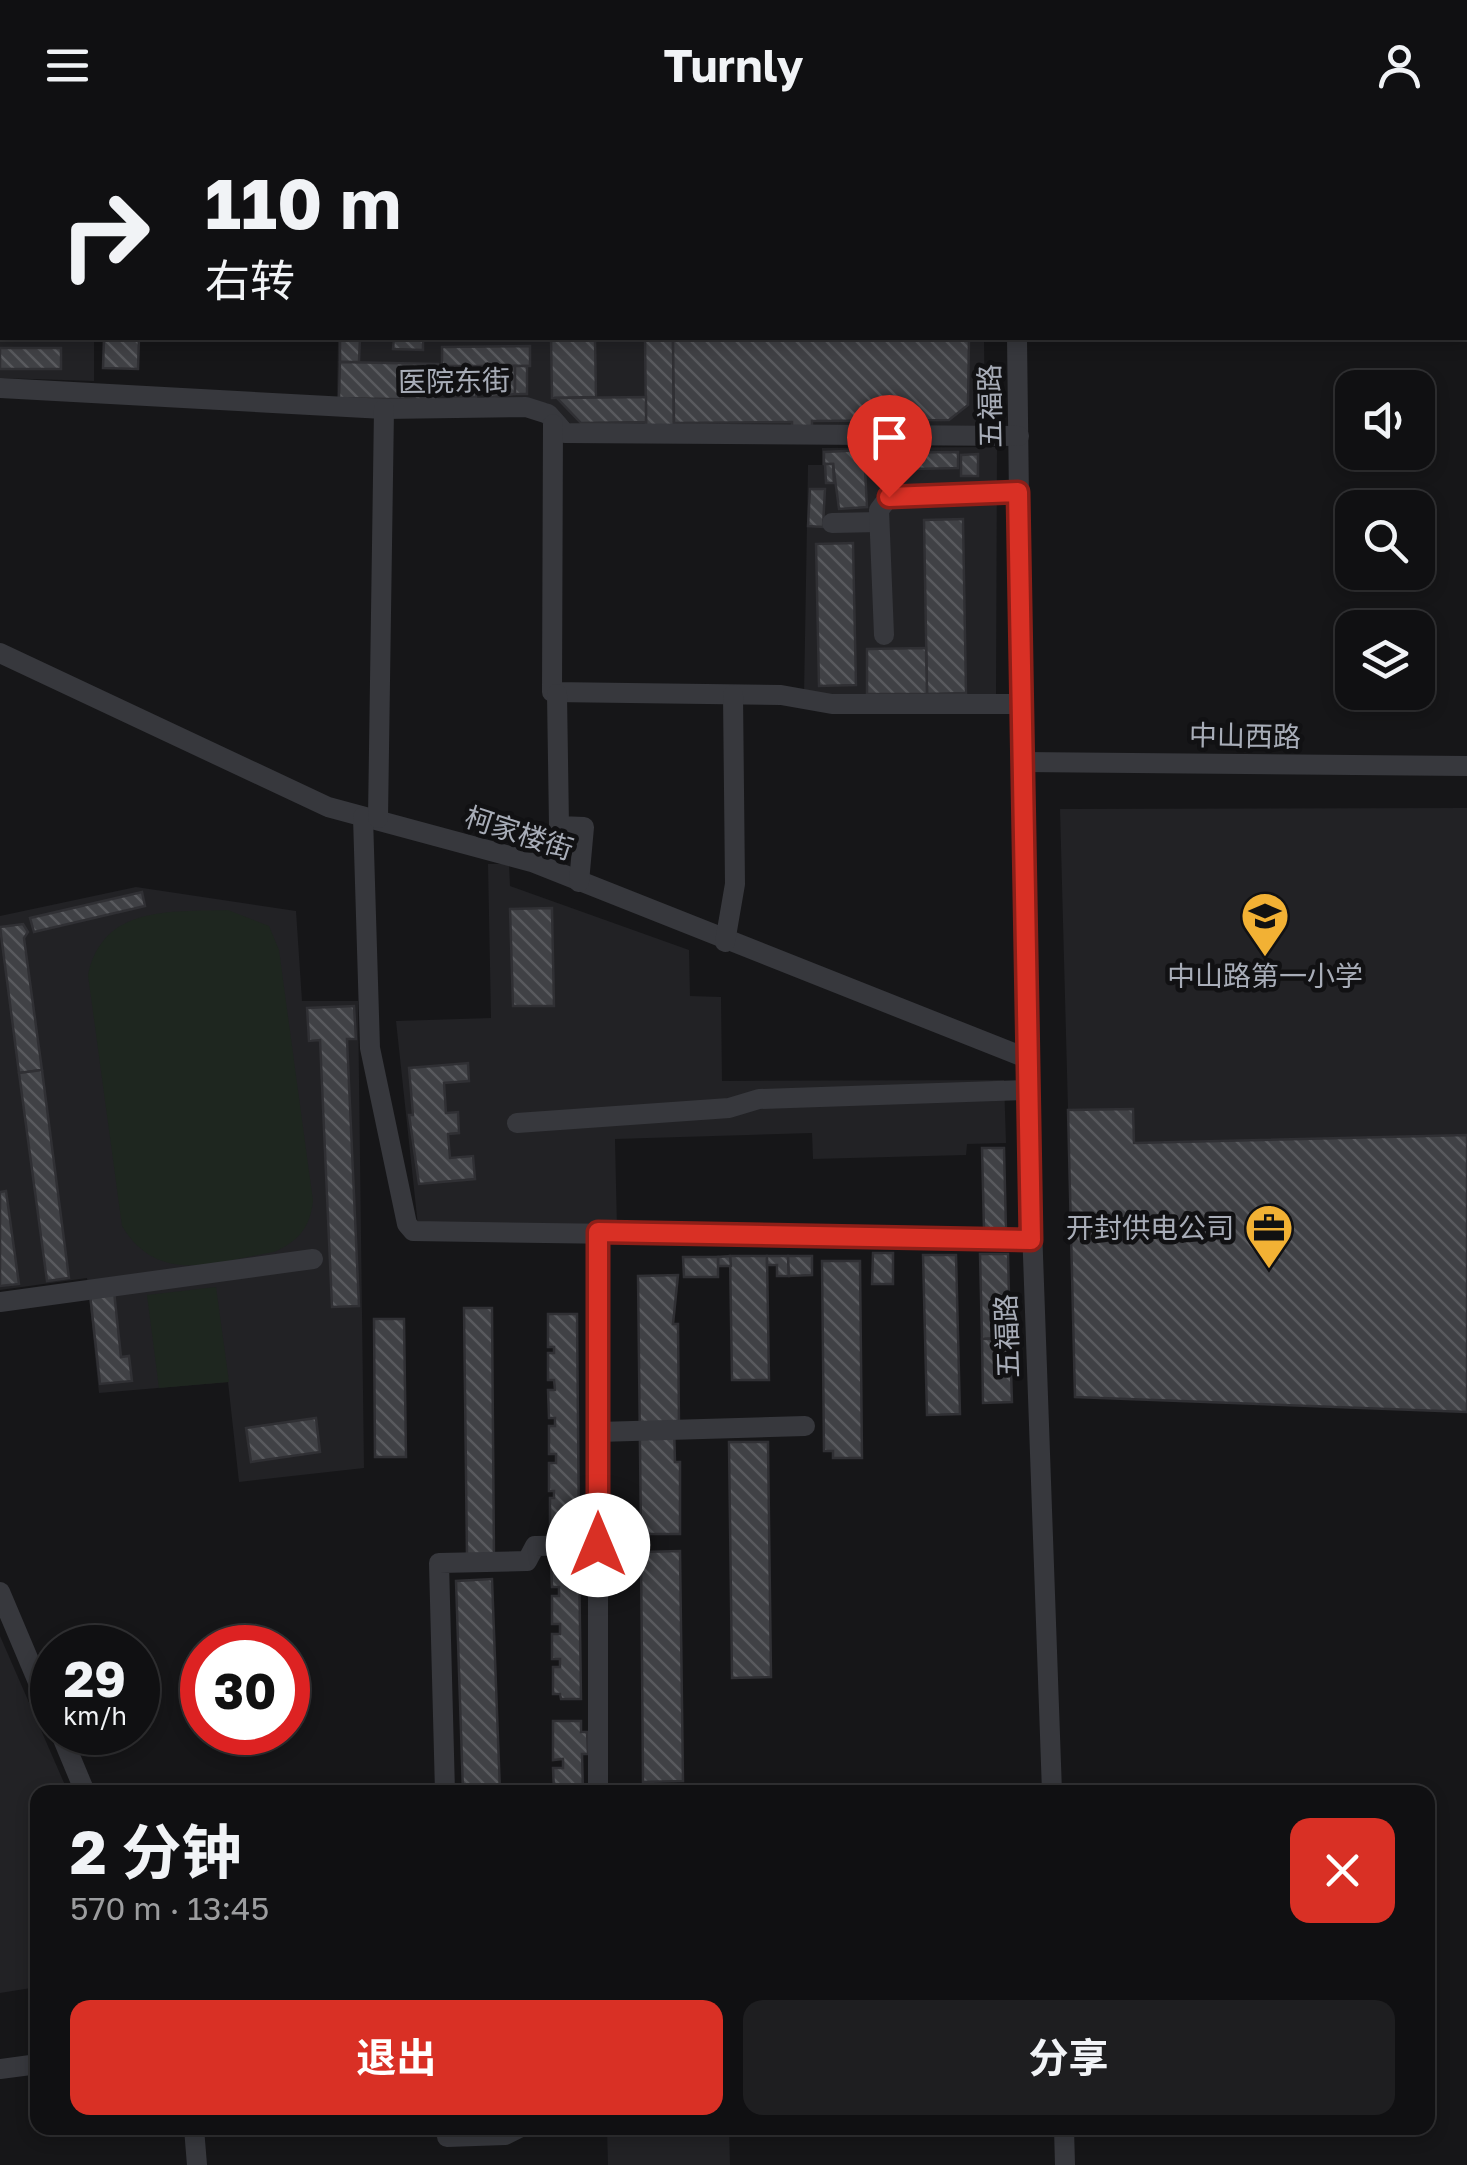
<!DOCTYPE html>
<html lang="zh">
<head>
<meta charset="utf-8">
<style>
  :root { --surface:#101012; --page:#1e1e20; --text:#f1f3f6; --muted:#9c9d9f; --line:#303032; --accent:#d93025 }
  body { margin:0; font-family:"Golos Text","Noto Sans SC",sans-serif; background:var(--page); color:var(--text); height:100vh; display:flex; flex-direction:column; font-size:38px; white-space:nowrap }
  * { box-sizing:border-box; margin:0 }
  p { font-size:32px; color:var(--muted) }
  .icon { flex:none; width:55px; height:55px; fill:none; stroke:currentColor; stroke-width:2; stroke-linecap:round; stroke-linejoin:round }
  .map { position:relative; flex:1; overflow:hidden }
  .details { position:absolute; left:30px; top:1655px; width:1405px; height:350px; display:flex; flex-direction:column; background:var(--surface); border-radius:20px; box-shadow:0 5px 15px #0003,0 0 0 2px var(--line) }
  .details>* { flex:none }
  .guide { position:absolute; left:0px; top:0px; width:1468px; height:210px; box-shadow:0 5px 15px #0003,0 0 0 2px var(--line); background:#101012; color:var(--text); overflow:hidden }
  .buttons { position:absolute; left:1335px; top:240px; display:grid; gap:20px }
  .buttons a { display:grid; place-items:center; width:100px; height:100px; border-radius:20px; background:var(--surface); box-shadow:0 5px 15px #0003,0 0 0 2px var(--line); font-size:50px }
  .speed { position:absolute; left:30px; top:1495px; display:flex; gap:20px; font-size:50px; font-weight:700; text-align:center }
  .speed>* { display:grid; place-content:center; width:130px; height:130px; border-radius:50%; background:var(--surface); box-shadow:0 5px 15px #0003,0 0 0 2px var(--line); line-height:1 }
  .speed small { font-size:25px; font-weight:400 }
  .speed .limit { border:15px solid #d22; background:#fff; color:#111 }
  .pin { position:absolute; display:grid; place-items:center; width:85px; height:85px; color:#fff; margin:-102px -42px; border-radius:50% 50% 50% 0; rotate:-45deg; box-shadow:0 0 10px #0007 }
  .pin .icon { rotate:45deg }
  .me { position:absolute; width:110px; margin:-55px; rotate:0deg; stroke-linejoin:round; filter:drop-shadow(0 0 8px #0008) }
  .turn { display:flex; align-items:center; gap:35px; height:210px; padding:0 40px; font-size:45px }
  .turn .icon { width:130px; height:130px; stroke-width:2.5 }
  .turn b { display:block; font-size:70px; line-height:85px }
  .round { display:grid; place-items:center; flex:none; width:105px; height:105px; border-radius:20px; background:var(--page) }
  .summary { display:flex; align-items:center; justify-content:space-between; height:170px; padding:0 40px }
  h1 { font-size:60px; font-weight:700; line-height:75px }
  .button { display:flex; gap:20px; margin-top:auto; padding:20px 40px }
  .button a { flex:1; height:115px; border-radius:20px; background:var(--accent); color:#fff; font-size:40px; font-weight:700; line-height:115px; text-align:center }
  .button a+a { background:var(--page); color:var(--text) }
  header { display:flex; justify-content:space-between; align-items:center; height:130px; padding:0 40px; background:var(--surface); font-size:45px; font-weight:700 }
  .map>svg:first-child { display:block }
  .built { fill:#222225 }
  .grass { fill:#1e261f }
  .building { fill:url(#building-back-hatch); stroke:#303034; stroke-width:2.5 }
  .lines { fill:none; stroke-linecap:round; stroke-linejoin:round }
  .minor { stroke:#37383d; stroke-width:20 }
  .route-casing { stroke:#8d1f18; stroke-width:25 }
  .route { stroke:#d93025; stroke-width:18 }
  .labels { text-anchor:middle; stroke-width:9; stroke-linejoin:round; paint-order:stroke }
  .street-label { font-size:28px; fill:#a8adb8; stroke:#111113 }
  .poi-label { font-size:28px; fill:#a8adb8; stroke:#111113 }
</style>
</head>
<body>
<header><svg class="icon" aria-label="menu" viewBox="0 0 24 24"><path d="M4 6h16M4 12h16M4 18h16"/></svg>Turnly<svg class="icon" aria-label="person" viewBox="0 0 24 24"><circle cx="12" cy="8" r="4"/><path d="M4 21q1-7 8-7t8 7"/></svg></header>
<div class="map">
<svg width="1467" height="2035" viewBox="0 0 1467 2035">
  <defs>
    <pattern id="building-back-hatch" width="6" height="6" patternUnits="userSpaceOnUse" patternTransform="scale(2.5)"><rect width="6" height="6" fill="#404145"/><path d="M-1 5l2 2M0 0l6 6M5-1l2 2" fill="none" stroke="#595a5e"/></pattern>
  </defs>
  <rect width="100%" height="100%" fill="#161618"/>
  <g class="built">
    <polygon points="0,0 92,0 2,2 2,208 94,208 94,251 0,248"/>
    <polygon points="452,0 971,0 971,2 455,2"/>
    <polygon points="338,208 984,208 985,297 578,300 547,273 337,269"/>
    <polygon points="997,317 996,569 804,565 808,335 822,335 822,318"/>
    <polygon points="1467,678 1467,1005 1134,1013 1133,979 1068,980 1060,679"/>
    <polygon points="488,734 509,734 510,756 689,820 690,866 721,867 722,951 1004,950 1006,1013 967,1014 966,1025 813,1029 812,1003 615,1009 617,1099 418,1096 396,891 491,888"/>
    <polygon points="136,757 296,781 302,871 358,871 364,1338 239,1352 228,1252 99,1263 87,1148 0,1160 0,786"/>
    <polygon points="0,1506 68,1662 38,1662 37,1857 0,1863"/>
    <polygon points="607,1998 729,1998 730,2035 608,2035"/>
  </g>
  <g class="grass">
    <path d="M228,780L269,796L279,820L313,1071C310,1097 299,1111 274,1122C216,1131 159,1157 122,1096L88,845C103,775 170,782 228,780Z"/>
    <polygon points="216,1157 229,1252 159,1258 147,1165"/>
  </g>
  <g class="building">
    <rect x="107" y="0" width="44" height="2"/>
    <polygon points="356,0 398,0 401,2 356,2"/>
    <polygon points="0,15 2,15 1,154 0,139"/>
    <polygon points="104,208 139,208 138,239 103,238"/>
    <polygon points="340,208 360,208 359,232 340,232"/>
    <polygon points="394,208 423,208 423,220 393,219"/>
    <polygon points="551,208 595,208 596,267 552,268"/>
    <polygon points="645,208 673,208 674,298 646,295"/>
    <polygon points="673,208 969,208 968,275 949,290 812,291 812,297 792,298 792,292 674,293"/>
    <polygon points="530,216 530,236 442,236 442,217"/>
    <rect x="0" y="218" width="61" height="21"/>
    <polygon points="340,232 438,234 437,270 339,268"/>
    <polygon points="485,236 515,236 515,264 486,268"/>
    <rect x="515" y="236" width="12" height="28"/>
    <polygon points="450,240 475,240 476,267 451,267"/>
    <polygon points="646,267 646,292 581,293 557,268"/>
    <polygon points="864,320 867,377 839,379 833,334 824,334 824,322"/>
    <polygon points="958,322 958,338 868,340 868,323"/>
    <polygon points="978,324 978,346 961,346 961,325"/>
    <polygon points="825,334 833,334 834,353 826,353"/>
    <polygon points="810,359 825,359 823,397 808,396"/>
    <polygon points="963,389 966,563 927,564 924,390"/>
    <polygon points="853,413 856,555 819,556 816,414"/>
    <polygon points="926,518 927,564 867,564 867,519"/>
    <polygon points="142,762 145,776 34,802 30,788"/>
    <polygon points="552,778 554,876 513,876 510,779"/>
    <polygon points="23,794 28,802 24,808 42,940 19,943 0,797"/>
    <polygon points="354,876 356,909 347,909 359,1176 332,1177 320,910 309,911 307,878"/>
    <polygon points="468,933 469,951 444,953 446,983 458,982 459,1003 448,1004 450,1028 473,1026 475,1049 419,1054 409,985 413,985 409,938"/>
    <polygon points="42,940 69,1148 47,1151 19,943"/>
    <polygon points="1133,979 1134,1013 1467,1005 1467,1282 1075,1267 1068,980"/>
    <polygon points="982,1018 1004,1018 1006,1100 984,1100"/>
    <polygon points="6,1061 19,1154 0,1156 0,1062"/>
    <polygon points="873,1123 893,1123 893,1154 872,1154"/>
    <polygon points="980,1124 1008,1124 1010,1208 982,1209"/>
    <polygon points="923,1125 956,1125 960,1284 927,1285"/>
    <polygon points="730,1126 767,1126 769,1250 732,1250"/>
    <polygon points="730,1126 731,1136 718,1136 718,1127"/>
    <polygon points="767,1126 788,1126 789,1146 777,1146 777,1135 767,1135"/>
    <polygon points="788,1126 812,1126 812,1145 789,1146"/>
    <polygon points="683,1127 718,1127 718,1147 684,1147"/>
    <polygon points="822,1131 860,1131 862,1328 833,1328 833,1321 824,1321"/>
    <polygon points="678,1145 673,1194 678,1194 679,1295 674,1295 675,1332 680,1332 680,1404 641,1404 638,1146"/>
    <polygon points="114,1161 121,1227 129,1226 132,1251 100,1254 90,1164"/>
    <polygon points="464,1178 492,1178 494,1428 467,1428"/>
    <polygon points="548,1184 577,1184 579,1404 550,1405 550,1368 554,1368 554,1361 549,1361 549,1333 556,1333 556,1324 549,1324 549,1296 555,1296 555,1288 549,1288 548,1260 555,1260 554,1250 548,1250 548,1223 554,1223 554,1217 548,1217"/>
    <polygon points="374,1189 404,1189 406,1327 375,1327"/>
    <polygon points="1010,1208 1012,1272 983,1273 982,1209"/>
    <polygon points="316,1288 320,1322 251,1332 246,1298"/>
    <polygon points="729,1312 768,1312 771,1547 732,1548"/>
    <polygon points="680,1421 683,1651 643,1652 641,1422"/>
    <polygon points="579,1426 581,1569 561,1569 560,1564 553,1564 553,1537 560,1537 560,1529 552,1529 552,1504 560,1504 560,1494 552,1494 552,1466 559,1466 559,1457 552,1457 551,1432 559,1432 559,1427"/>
    <polygon points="492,1449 500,1662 463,1662 456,1451"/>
    <polygon points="553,1591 581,1591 581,1602 587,1602 588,1624 582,1624 583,1662 554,1662 553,1638 563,1638 563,1629 553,1630"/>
  </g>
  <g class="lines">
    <g class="minor">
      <polyline points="430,0 433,2"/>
      <polyline points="1011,0 1011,2"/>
      <polyline points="1465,99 1467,99"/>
      <polyline points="1017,208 1026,928 1052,1662"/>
      <polyline points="0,258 384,279 526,277 548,284 565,303 1019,306"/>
      <polyline points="553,294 552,562 781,565 832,574 1021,574"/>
      <polyline points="832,393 879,392"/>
      <polyline points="884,505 879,380 889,367 901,364 1019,363"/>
      <polyline points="0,523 328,677 532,732 1026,928"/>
      <polyline points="557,564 559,696 584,697 579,752"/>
      <polyline points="1022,632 1467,636"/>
      <polyline points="363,687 370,918 407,1094 413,1101 1031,1110"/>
      <polyline points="378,688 384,279"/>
      <polyline points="725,812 735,754 733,565"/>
      <polyline points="517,993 729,978 759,969 1027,960"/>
      <polyline points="0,1172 313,1129"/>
      <polyline points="598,1302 805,1296"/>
      <polyline points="0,1462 52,1585"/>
      <polyline points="60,1602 85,1662"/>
      <polyline points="445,1662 439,1433 527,1431 535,1416 598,1415"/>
      <polyline points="598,1662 598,1102"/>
      <polyline points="0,1939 38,1934"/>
      <polyline points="194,1998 197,2035"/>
      <polyline points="1064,1998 1065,2035"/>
      <polyline points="447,2007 505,2005 519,1998"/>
    </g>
  </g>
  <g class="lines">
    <g class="route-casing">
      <polyline id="route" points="598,1415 598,1102 1031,1110 1018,362 889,367"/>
    </g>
    <use href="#route" class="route"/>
  </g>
  <defs>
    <g id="school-pin" transform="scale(2.5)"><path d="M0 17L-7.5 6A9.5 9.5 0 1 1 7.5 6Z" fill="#f2b134" stroke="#111113"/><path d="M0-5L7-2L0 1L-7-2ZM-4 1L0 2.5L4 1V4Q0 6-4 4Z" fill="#111"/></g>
    <g id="office-pin" transform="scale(2.5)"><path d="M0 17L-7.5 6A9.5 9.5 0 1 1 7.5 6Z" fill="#f2b134" stroke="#111113"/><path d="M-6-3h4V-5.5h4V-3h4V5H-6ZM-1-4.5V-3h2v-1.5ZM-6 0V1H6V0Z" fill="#111"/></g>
  </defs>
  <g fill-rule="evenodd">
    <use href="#school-pin" x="1265" y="786"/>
    <use href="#office-pin" x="1269" y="1098"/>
  </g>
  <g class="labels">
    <g class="street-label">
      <text transform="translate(454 251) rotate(-1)" y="10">医院东街</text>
      <text transform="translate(990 276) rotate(-91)" y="10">五福路</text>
      <text transform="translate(1245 606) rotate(1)" y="10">中山西路</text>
      <text transform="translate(519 703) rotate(18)" y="10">柯家楼街</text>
      <text transform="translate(1007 1206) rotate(-92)" y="10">五福路</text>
    </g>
    <g class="poi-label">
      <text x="1265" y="856">中山路第一小学</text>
      <text x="1234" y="1108" text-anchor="end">开封供电公司</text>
    </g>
  </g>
</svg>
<div class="buttons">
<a><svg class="icon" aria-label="sound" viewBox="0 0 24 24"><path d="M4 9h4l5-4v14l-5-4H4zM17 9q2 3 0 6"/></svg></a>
<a><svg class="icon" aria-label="search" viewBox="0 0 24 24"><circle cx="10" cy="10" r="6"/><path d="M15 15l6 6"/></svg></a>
<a><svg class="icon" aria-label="layers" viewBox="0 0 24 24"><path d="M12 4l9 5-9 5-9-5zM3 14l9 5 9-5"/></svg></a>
</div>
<div class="speed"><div>29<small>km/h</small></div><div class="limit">30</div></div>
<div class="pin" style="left:889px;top:367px;background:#d93025"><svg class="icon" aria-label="arrive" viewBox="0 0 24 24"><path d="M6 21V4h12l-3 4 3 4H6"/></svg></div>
<svg class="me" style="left:598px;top:1415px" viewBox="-20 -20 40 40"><circle r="19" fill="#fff"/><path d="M0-13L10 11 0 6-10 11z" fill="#d93025"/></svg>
<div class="guide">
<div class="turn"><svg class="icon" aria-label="right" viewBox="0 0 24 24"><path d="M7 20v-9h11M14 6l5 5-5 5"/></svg><div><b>110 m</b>右转</div></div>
</div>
<section class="details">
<div class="summary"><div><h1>2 分钟</h1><p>570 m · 13:45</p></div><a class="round" style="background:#d93025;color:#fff"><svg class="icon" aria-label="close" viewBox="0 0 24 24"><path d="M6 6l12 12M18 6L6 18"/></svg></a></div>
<div class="button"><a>退出</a><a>分享</a></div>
</section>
</div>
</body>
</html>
